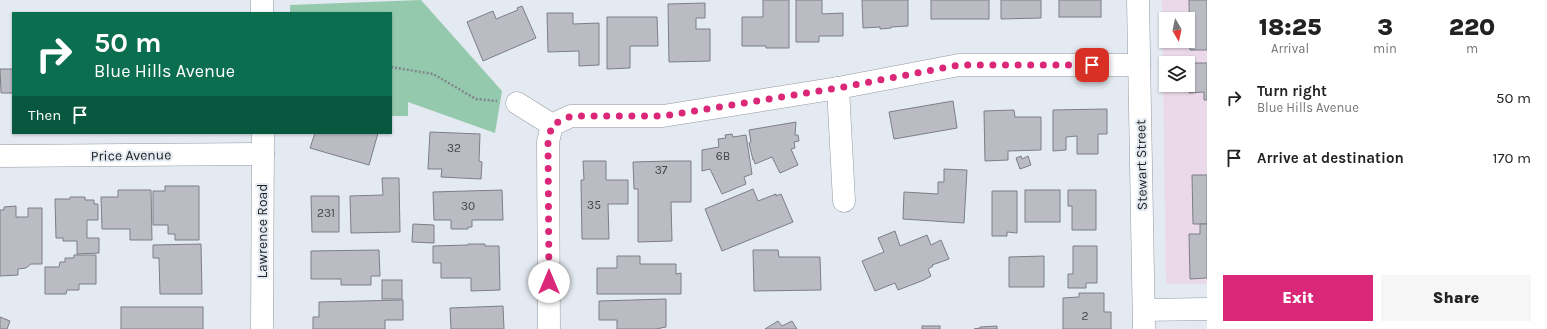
<!DOCTYPE html>
<html lang="en">
<head>
<meta charset="utf-8">
<style>
  :root { --surface:#fff; --page:#f6f6f6; --text:#222; --muted:#767676; --accent:#db2777 }
  body { margin:0; font-family:Karla,sans-serif; background:var(--page); color:var(--text); height:100vh; display:flex; flex-direction:column; font-size:15px; white-space:nowrap }
  * { box-sizing:border-box; margin:0 }
  p { font-size:13px; color:var(--muted) }
  .icon { flex:none; width:22px; height:22px; fill:none; stroke:currentColor; stroke-width:2; stroke-linecap:round; stroke-linejoin:round }
  .map { position:relative; flex:1; overflow:hidden }
  .details { display:flex; flex-direction:column; background:var(--surface); width:340px }
  .details>* { flex:none }
  .guide { position:absolute; left:12px; top:12px; width:380px; height:122px; border-radius:0px; box-shadow:0 1px 3px #0004; background:#0b6e4f; color:#fff; overflow:hidden }
  .needle { width:26px; rotate:171deg }
  .buttons { position:absolute; left:1159px; top:12px; display:grid; gap:8px }
  .buttons a { display:grid; place-items:center; width:36px; height:36px; border-radius:0px; background:var(--surface); box-shadow:0 1px 3px #0004; font-size:20px }
  .pin { position:absolute; display:grid; place-items:center; width:34px; height:34px; color:#fff; margin:-17px; border-radius:8px; box-shadow:0 2px 6px #0006 }
  .me { position:absolute; width:44px; margin:-22px; rotate:0deg; stroke-linejoin:round; filter:drop-shadow(0 0 3px #0008) }
  .turn { display:flex; align-items:center; gap:14px; height:84px; padding:0 16px; font-size:18px }
  .turn .icon { width:52px; height:52px; stroke-width:2.5 }
  .turn b { display:block; font-size:28px; line-height:34px }
  .then { display:flex; align-items:center; height:38px; padding:0 16px; background:#0003; gap:8px; font-size:15px }
  .eta { display:flex; justify-content:space-evenly; align-items:center; height:68px; text-align:center }
  .eta b { font-size:24px; font-weight:800; line-height:28px }
  .primary-button { display:flex; gap:8px; margin-top:auto; padding:8px 16px }
  .primary-button a { flex:1; height:46px; border-radius:0px; background:var(--accent); color:#fff; font-size:16px; font-weight:800; line-height:46px; text-align:center }
  .primary-button a+a { background:var(--page); color:var(--text) }
  ul { padding:0; list-style:none }
  li { display:flex; align-items:center; gap:12px; height:60px; padding:0 16px }
  li div { flex:1 }
  li b { display:block; font-size:15px }
  li em { font-style:normal }
  main { display:flex; flex:1; min-height:0 }
  .map>svg:first-child { display:block }
  .industrial { fill:#ebd8e9; fill-rule:evenodd }
  .green { fill:#95c9ad }
  .building { fill:#babbc3; stroke:#7d7e86 }
  .lines { fill:none; stroke-linecap:round; stroke-linejoin:round }
  .minor-casing { stroke:#949aa1; stroke-width:23 }
  .path { stroke:#81858a; stroke-width:2.5; stroke-dasharray:2 2; stroke-linecap:butt }
  .minor { stroke:#fff; stroke-width:22 }
  .route { stroke:#db2777; stroke-width:7; stroke-dasharray:0 12.6 }
  .labels { text-anchor:middle; stroke-width:4; stroke-linejoin:round; paint-order:stroke }
  .number-label { font-size:12px; fill:#44464a }
  .street-label { font-size:14px; fill:#1d1f22; stroke:#e3eaf1 }
</style>
</head>
<body>
<main>
<div class="map">
<svg width="1207" height="329" viewBox="0 0 1207 329">
  <rect width="100%" height="100%" fill="#e3eaf1"/>
  <path class="industrial" d="M1162,0H1207V284H1166ZM1166,19H1188V41H1166ZM1166,63H1188V85H1166Z"/>
  <polygon class="green" points="421,0 502,91 495,133 408,102 408,116 391,116 391,13 290,13 290,5"/>
  <g class="building">
    <polygon points="763,0 789,0 789,48 766,48 766,46 742,46 742,17 763,17"/>
    <polygon points="796,0 822,0 822,14 843,13 843,36 819,36 819,42 796,42"/>
    <polygon points="862,0 908,0 908,26 891,27 891,28 880,29 880,27 863,28"/>
    <rect x="931" y="0" width="58" height="19"/>
    <polygon points="1001,0 1041,0 1041,18 1001,19"/>
    <rect x="1059" y="0" width="42" height="17"/>
    <polygon points="1189,0 1207,0 1207,50 1190,50"/>
    <polygon points="705,3 705,18 696,18 696,29 710,29 710,61 669,62 668,4"/>
    <polygon points="522,6 536,38 483,61 467,22 493,11 496,19 518,10 517,8"/>
    <polygon points="547,13 573,13 573,24 599,23 599,65 579,66 579,51 548,52"/>
    <polygon points="607,17 657,17 658,46 630,46 630,68 607,69"/>
    <polygon points="1189,63 1207,63 1207,100 1204,100 1204,92 1189,93"/>
    <polygon points="0,69 13,69 13,93 1,93"/>
    <polygon points="953,101 957,128 894,139 889,112"/>
    <polygon points="1107,109 1107,134 1098,134 1098,154 1077,154 1077,136 1066,137 1066,150 1053,151 1053,110"/>
    <polygon points="1014,110 1015,117 1041,117 1041,150 1008,151 1008,160 985,161 984,111"/>
    <polygon points="796,122 795,135 798,135 799,141 794,142 795,148 791,149 798,165 780,173 772,157 755,164 754,160 753,160 749,143 751,142 749,130"/>
    <polygon points="430,132 480,134 479,161 482,162 481,179 441,177 442,169 428,169"/>
    <polygon points="315,133 378,133 369,165 310,148"/>
    <polygon points="732,134 733,137 746,135 752,174 744,177 746,184 722,194 710,169 702,171 702,150 719,147 718,139 726,138 725,135"/>
    <polygon points="1021,156 1022,159 1028,156 1031,165 1020,169 1016,158"/>
    <polygon points="583,161 606,161 606,180 628,180 628,204 608,204 609,239 582,239 581,180 584,180"/>
    <polygon points="671,161 691,161 691,202 671,202 672,241 638,242 638,189 634,189 633,162"/>
    <polygon points="944,169 967,170 964,223 903,219 904,192 938,194 938,182 944,182"/>
    <polygon points="1192,175 1207,175 1207,224 1193,224"/>
    <polygon points="382,178 399,178 400,232 351,233 350,196 383,195"/>
    <polygon points="165,186 199,186 199,240 175,240 175,234 168,234 168,225 153,225 153,191 165,191"/>
    <polygon points="753,189 758,201 776,194 776,196 781,194 793,222 722,251 705,209"/>
    <polygon points="118,190 151,190 152,240 130,240 130,229 102,229 101,197 118,197"/>
    <polygon points="502,190 503,220 472,220 472,227 468,227 468,229 451,229 451,220 434,220 433,192"/>
    <rect x="1025" y="190" width="35" height="32"/>
    <polygon points="1068,190 1096,190 1096,230 1072,230 1072,206 1068,206"/>
    <polygon points="992,191 1017,191 1017,233 1007,232 1007,236 992,236"/>
    <polygon points="311,196 339,196 339,232 312,232"/>
    <polygon points="70,197 85,197 85,200 94,200 94,204 98,204 98,220 87,220 87,238 99,238 99,253 77,254 77,241 63,241 63,238 56,238 55,199 70,199"/>
    <polygon points="16,206 16,217 28,217 28,208 42,208 42,264 31,264 26,268 18,269 18,275 0,276 0,210 4,210 4,207"/>
    <polygon points="413,224 434,225 434,243 412,242"/>
    <polygon points="1200,224 1207,224 1207,278 1190,279 1189,234 1200,234"/>
    <polygon points="895,231 900,246 927,235 931,245 941,240 949,259 932,265 933,266 928,269 931,276 924,280 898,290 895,283 875,291 862,261 884,252 878,238"/>
    <polygon points="201,244 202,294 160,294 159,258 153,258 153,245"/>
    <polygon points="468,244 485,244 485,246 499,246 500,290 471,291 471,278 441,278 441,263 433,263 433,246 468,245"/>
    <polygon points="1073,246 1097,246 1097,283 1086,283 1086,288 1068,288 1068,274 1073,274"/>
    <polygon points="379,250 380,276 371,276 371,285 341,285 341,279 311,279 311,251"/>
    <polygon points="753,250 778,250 779,257 820,257 821,290 754,291"/>
    <polygon points="74,255 96,255 96,284 79,284 79,290 67,290 66,294 45,294 45,267 59,267 60,262 65,262 65,258 74,258"/>
    <polygon points="617,256 640,256 640,264 676,264 676,274 681,273 681,294 597,294 597,268 617,268"/>
    <polygon points="1044,256 1044,287 1009,287 1009,257"/>
    <rect x="382" y="280" width="20" height="19"/>
    <polygon points="1079,293 1104,293 1104,312 1111,312 1111,329 1063,329 1063,298 1079,297"/>
    <polygon points="666,299 666,327 656,329 617,329 617,320 599,320 599,301"/>
    <polygon points="403,300 403,320 385,320 385,329 313,329 313,317 319,317 319,302"/>
    <polygon points="503,306 504,329 451,329 450,308"/>
    <rect x="121" y="307" width="82" height="22"/>
    <polygon points="0,317 10,321 7,329 0,329"/>
    <polygon points="778,321 782,326 792,321 797,329 765,329"/>
    <rect x="922" y="326" width="18" height="3"/>
    <polygon points="997,326 997,329 974,329 980,328 980,327"/>
  </g>
  <g class="lines">
    <g class="minor-casing">
      <g id="minor">
        <polyline points="262,0 262,13"/>
        <polyline points="1138,0 1144,329"/>
        <polyline points="838,88 844,201"/>
        <polyline points="517,103 552,125"/>
        <polyline points="0,156 263,154"/>
        <polyline points="1144,310 1207,309"/>
        <polyline points="262,329 263,133"/>
        <polyline points="549,329 548,142 552,125 571,116 663,116 838,88 959,65 1139,65"/>
      </g>
    </g>
    <polyline class="path" points="391,67 433,74 476,99 497,101"/>
    <use href="#minor" class="minor"/>
  </g>
  <g class="lines">
    <polyline class="route" points="549,282 548,142 552,125 571,116 664,116 838,88 959,65 1092,65"/>
  </g>
  <g class="labels">
    <g class="number-label">
      <text x="454" y="152">32</text>
      <text x="723" y="160">6B</text>
      <text x="661" y="174">37</text>
      <text x="594" y="209">35</text>
      <text x="468" y="210">30</text>
      <text x="326" y="217">231</text>
      <text x="1085" y="320">2</text>
    </g>
    <g class="street-label">
      <text transform="translate(131 155) rotate(-1)" y="5">Price Avenue</text>
      <text transform="translate(1141 165) rotate(-91)" y="5">Stewart Street</text>
      <text transform="translate(262 231) rotate(-90)" y="5">Lawrence Road</text>
    </g>
  </g>
</svg>
<div class="buttons">
<a><svg class="needle" viewBox="-14 -14 28 28"><path d="M0-13l5 13h-10z" fill="#e53935"/><path d="M0 13l5-13h-10z" fill="#767676"/></svg></a>
<a><svg class="icon" aria-label="layers" viewBox="0 0 24 24"><path d="M12 4l9 5-9 5-9-5zM3 14l9 5 9-5"/></svg></a>
</div>
<div class="pin" style="left:1092px;top:65px;background:#d93025"><svg class="icon" aria-label="arrive" viewBox="0 0 24 24"><path d="M6 21V4h12l-3 4 3 4H6"/></svg></div>
<svg class="me" style="left:549px;top:282px" viewBox="-20 -20 40 40"><circle r="19" fill="#fff"/><path d="M0-13L10 11 0 6-10 11z" fill="#db2777"/></svg>
<div class="guide">
<div class="turn"><svg class="icon" aria-label="right" viewBox="0 0 24 24"><path d="M7 20v-9h11M14 6l5 5-5 5"/></svg><div><b>50 m</b>Blue Hills Avenue</div></div>
<div class="then">Then<svg class="icon" aria-label="arrive" viewBox="0 0 24 24"><path d="M6 21V4h12l-3 4 3 4H6"/></svg></div>
</div>
</div>
<section class="details">
<div class="eta">
<div><b>18:25</b><p>Arrival</p></div>
<div><b>3</b><p>min</p></div>
<div><b>220</b><p>m</p></div>
</div>
<ul>
<li><svg class="icon" aria-label="right" viewBox="0 0 24 24"><path d="M7 20v-9h11M14 6l5 5-5 5"/></svg><div><b>Turn right</b><p>Blue Hills Avenue</p></div><em>50 m</em></li>
<li><svg class="icon" aria-label="arrive" viewBox="0 0 24 24"><path d="M6 21V4h12l-3 4 3 4H6"/></svg><div><b>Arrive at destination</b></div><em>170 m</em></li>
</ul>
<div class="primary-button"><a>Exit</a><a>Share</a></div>
</section>
</main>
</body>
</html>
